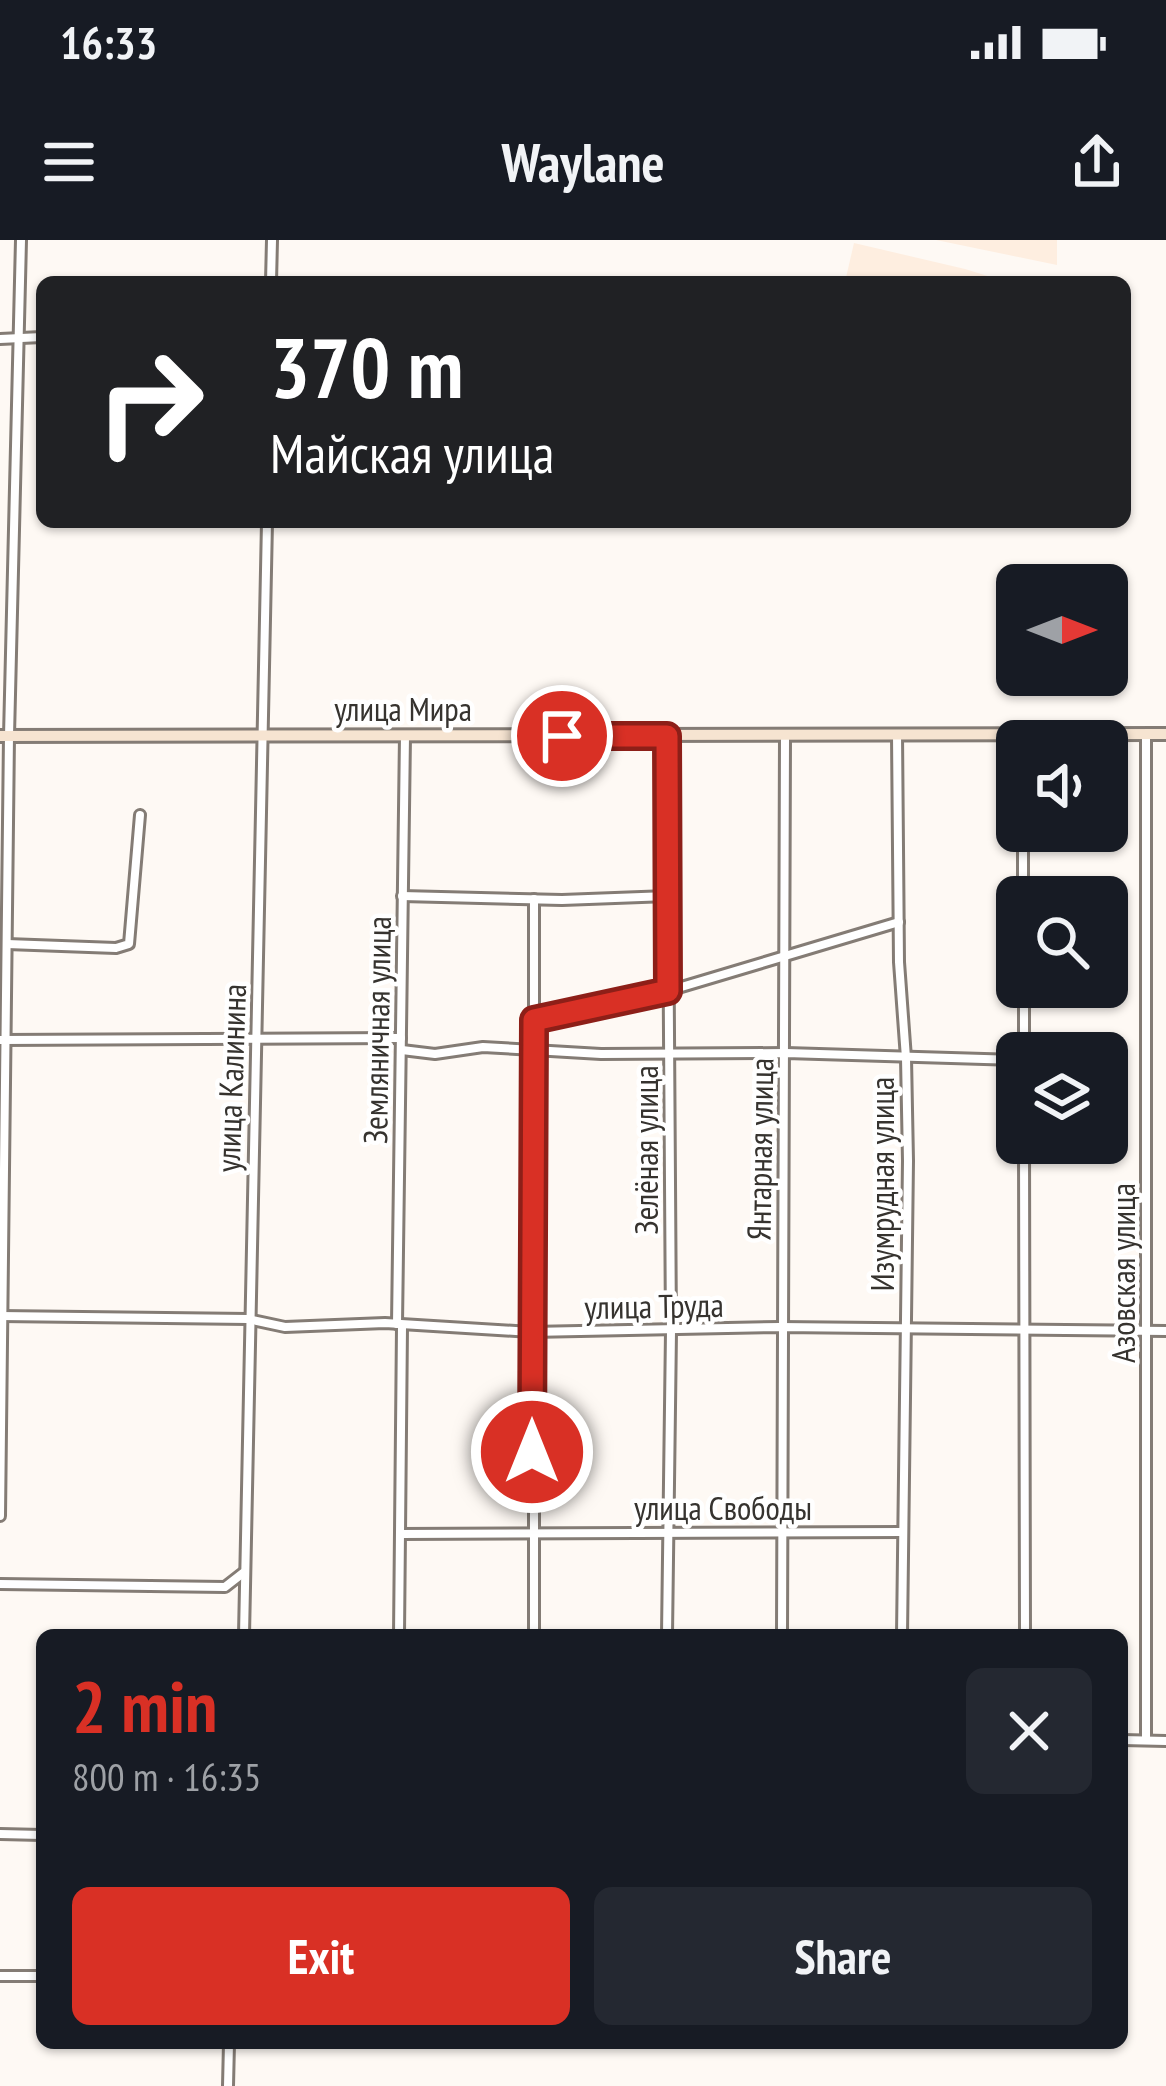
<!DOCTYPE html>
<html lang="en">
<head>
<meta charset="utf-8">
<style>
  :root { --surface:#171b24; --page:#242831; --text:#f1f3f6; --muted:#9ea1a6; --accent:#d93025 }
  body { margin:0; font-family:"PT Sans Narrow",sans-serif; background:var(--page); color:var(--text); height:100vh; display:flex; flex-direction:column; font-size:45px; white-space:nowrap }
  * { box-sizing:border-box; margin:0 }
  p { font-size:39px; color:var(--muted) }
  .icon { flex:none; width:66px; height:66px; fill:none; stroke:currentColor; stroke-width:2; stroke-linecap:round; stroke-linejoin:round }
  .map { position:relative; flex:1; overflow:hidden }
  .side { position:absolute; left:36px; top:1389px; width:1092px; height:420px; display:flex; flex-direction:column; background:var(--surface); border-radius:18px; box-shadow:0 3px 9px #0004 }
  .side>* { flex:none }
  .hud { position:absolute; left:36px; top:36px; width:1095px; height:252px; border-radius:18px; box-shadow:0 3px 9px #0004; background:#202124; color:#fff; overflow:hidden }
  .needle { width:78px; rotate:90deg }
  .buttons { position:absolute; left:996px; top:324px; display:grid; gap:24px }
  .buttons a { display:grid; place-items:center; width:132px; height:132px; border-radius:18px; background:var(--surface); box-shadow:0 3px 9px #0004; font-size:60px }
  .pin { position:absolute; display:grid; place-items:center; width:102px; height:102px; color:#fff; margin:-51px; border:6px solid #fff; border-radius:50%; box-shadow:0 3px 12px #0007 }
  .me { position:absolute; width:132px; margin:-66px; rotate:0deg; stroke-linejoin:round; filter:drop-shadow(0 0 9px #0008) }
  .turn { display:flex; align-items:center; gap:42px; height:252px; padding:0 36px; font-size:54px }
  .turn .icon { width:156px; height:156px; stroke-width:2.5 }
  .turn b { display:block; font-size:84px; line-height:102px }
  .round { display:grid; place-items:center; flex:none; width:126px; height:126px; border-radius:18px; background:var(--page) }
  .head { display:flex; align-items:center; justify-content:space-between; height:204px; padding:0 36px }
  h1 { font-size:72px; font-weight:700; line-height:90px; color:var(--accent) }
  .button { display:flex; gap:24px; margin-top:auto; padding:24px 36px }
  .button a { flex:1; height:138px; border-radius:18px; background:var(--accent); color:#fff; font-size:48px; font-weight:700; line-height:138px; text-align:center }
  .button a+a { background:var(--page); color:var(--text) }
  .status { display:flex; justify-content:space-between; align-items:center; height:84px; padding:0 60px; background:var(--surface); direction:ltr }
  .status svg { height:33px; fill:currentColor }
  header { display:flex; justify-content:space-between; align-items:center; height:156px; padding:0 36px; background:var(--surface); font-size:54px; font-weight:700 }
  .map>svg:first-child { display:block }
  .built { fill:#feeee0 }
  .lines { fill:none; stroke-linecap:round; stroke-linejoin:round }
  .minor-casing { stroke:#847c75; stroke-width:14 }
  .secondary-casing { stroke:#847c75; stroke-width:16 }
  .minor { stroke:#fff; stroke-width:8 }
  .secondary { stroke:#f6e4d1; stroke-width:10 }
  .route-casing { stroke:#8d1f18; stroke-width:30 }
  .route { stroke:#d93025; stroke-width:21 }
  .labels { text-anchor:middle; stroke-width:9; stroke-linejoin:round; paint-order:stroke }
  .street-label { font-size:33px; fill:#36332f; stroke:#fff }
</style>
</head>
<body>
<div class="status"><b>16:33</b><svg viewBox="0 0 49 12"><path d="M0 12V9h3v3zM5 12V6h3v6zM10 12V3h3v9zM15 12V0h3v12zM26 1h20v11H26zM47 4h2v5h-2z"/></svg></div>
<header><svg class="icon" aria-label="menu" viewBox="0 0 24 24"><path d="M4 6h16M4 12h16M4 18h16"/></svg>Waylane<svg class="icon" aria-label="share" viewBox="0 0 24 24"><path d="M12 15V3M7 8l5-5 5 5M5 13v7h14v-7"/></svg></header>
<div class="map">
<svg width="1166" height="1846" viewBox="0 0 1166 1846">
  <rect width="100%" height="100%" fill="#fef9f4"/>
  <g class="built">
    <polygon points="936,0 1057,0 1057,25"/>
    <polygon points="854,3 965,29 1007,42 845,42"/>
  </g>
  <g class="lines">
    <g class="minor-casing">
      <g id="minor">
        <polyline points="271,42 272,0"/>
        <polyline points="0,99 42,97"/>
        <polyline points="897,494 899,722 906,818 908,921 902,1395"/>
        <polyline points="667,497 671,1091 667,1395"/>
        <polyline points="1023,591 1023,657"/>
        <polyline points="402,656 562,660 668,656"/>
        <polyline points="7,704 116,708 129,704 140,575"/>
        <polyline points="1024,747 1024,813"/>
        <polyline points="534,780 668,751 899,682"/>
        <polyline points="1,800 401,798"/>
        <polyline points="402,810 435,814 483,807 601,814 786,813 1017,820"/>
        <polyline points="1024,903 1025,1395"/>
        <polyline points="0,1076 248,1079 285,1087 385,1083 531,1092 780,1087 1166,1091"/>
        <polyline points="397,1084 405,496"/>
        <polyline points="0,1276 9,496 21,0"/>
        <polyline points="400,1294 903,1292"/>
        <polyline points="0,1344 225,1347 243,1333"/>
        <polyline points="244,1395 267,282"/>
        <polyline points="399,1395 402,1087"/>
        <polyline points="534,1395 534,659"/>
        <polyline points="782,1395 785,496"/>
        <polyline points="1122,1500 1166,1501"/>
        <polyline points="1146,1500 1146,494"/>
        <polyline points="0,1594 42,1595"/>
        <polyline points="0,1736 42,1736"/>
        <polyline points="228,1846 229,1803"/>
      </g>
    </g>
    <g class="secondary-casing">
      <polyline id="secondary" points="0,496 1166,494"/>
    </g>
    <use href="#minor" class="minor"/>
    <use href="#secondary" class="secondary"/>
  </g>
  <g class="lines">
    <g class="route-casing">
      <polyline id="route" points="532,1212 534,780 668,751 667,496 562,496"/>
    </g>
    <use href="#route" class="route"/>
  </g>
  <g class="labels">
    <g class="street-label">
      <text x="403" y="481">улица Мира</text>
      <text transform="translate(377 790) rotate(-89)" y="12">Земляничная улица</text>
      <text transform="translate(231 838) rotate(-88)" y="12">улица Калинина</text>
      <text transform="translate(760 909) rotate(-89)" y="12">Янтарная улица</text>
      <text transform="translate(646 910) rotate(-90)" y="12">Зелёная улица</text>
      <text transform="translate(882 944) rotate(-90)" y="12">Изумрудная улица</text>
      <text transform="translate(1123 1033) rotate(-90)" y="12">Азовская улица</text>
      <text transform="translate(654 1066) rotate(-1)" y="12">улица Труда</text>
      <text x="723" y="1280">улица Свободы</text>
    </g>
  </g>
</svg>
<div class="buttons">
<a><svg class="needle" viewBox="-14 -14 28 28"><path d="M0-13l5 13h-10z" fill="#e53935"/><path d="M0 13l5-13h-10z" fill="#9ea1a6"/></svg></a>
<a><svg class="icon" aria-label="sound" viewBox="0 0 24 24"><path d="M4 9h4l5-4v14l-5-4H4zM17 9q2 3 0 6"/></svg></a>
<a><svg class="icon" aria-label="search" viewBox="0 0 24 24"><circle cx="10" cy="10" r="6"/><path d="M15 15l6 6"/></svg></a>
<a><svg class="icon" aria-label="layers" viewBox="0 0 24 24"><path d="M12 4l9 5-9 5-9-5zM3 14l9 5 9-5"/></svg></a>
</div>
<div class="pin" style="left:562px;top:496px;background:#d93025"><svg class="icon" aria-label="arrive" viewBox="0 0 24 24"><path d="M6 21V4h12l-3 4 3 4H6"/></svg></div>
<svg class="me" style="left:532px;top:1212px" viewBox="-20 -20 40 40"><circle r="17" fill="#d93025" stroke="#fff" stroke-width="3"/><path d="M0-11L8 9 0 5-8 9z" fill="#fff"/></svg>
<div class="hud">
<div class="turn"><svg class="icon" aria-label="right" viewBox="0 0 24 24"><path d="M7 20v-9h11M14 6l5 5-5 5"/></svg><div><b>370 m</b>Майская улица</div></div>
</div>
<section class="side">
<div class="head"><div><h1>2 min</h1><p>800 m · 16:35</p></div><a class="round"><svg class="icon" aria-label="close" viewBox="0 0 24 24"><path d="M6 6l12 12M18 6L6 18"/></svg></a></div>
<div class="button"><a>Exit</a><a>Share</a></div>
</section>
</div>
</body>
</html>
